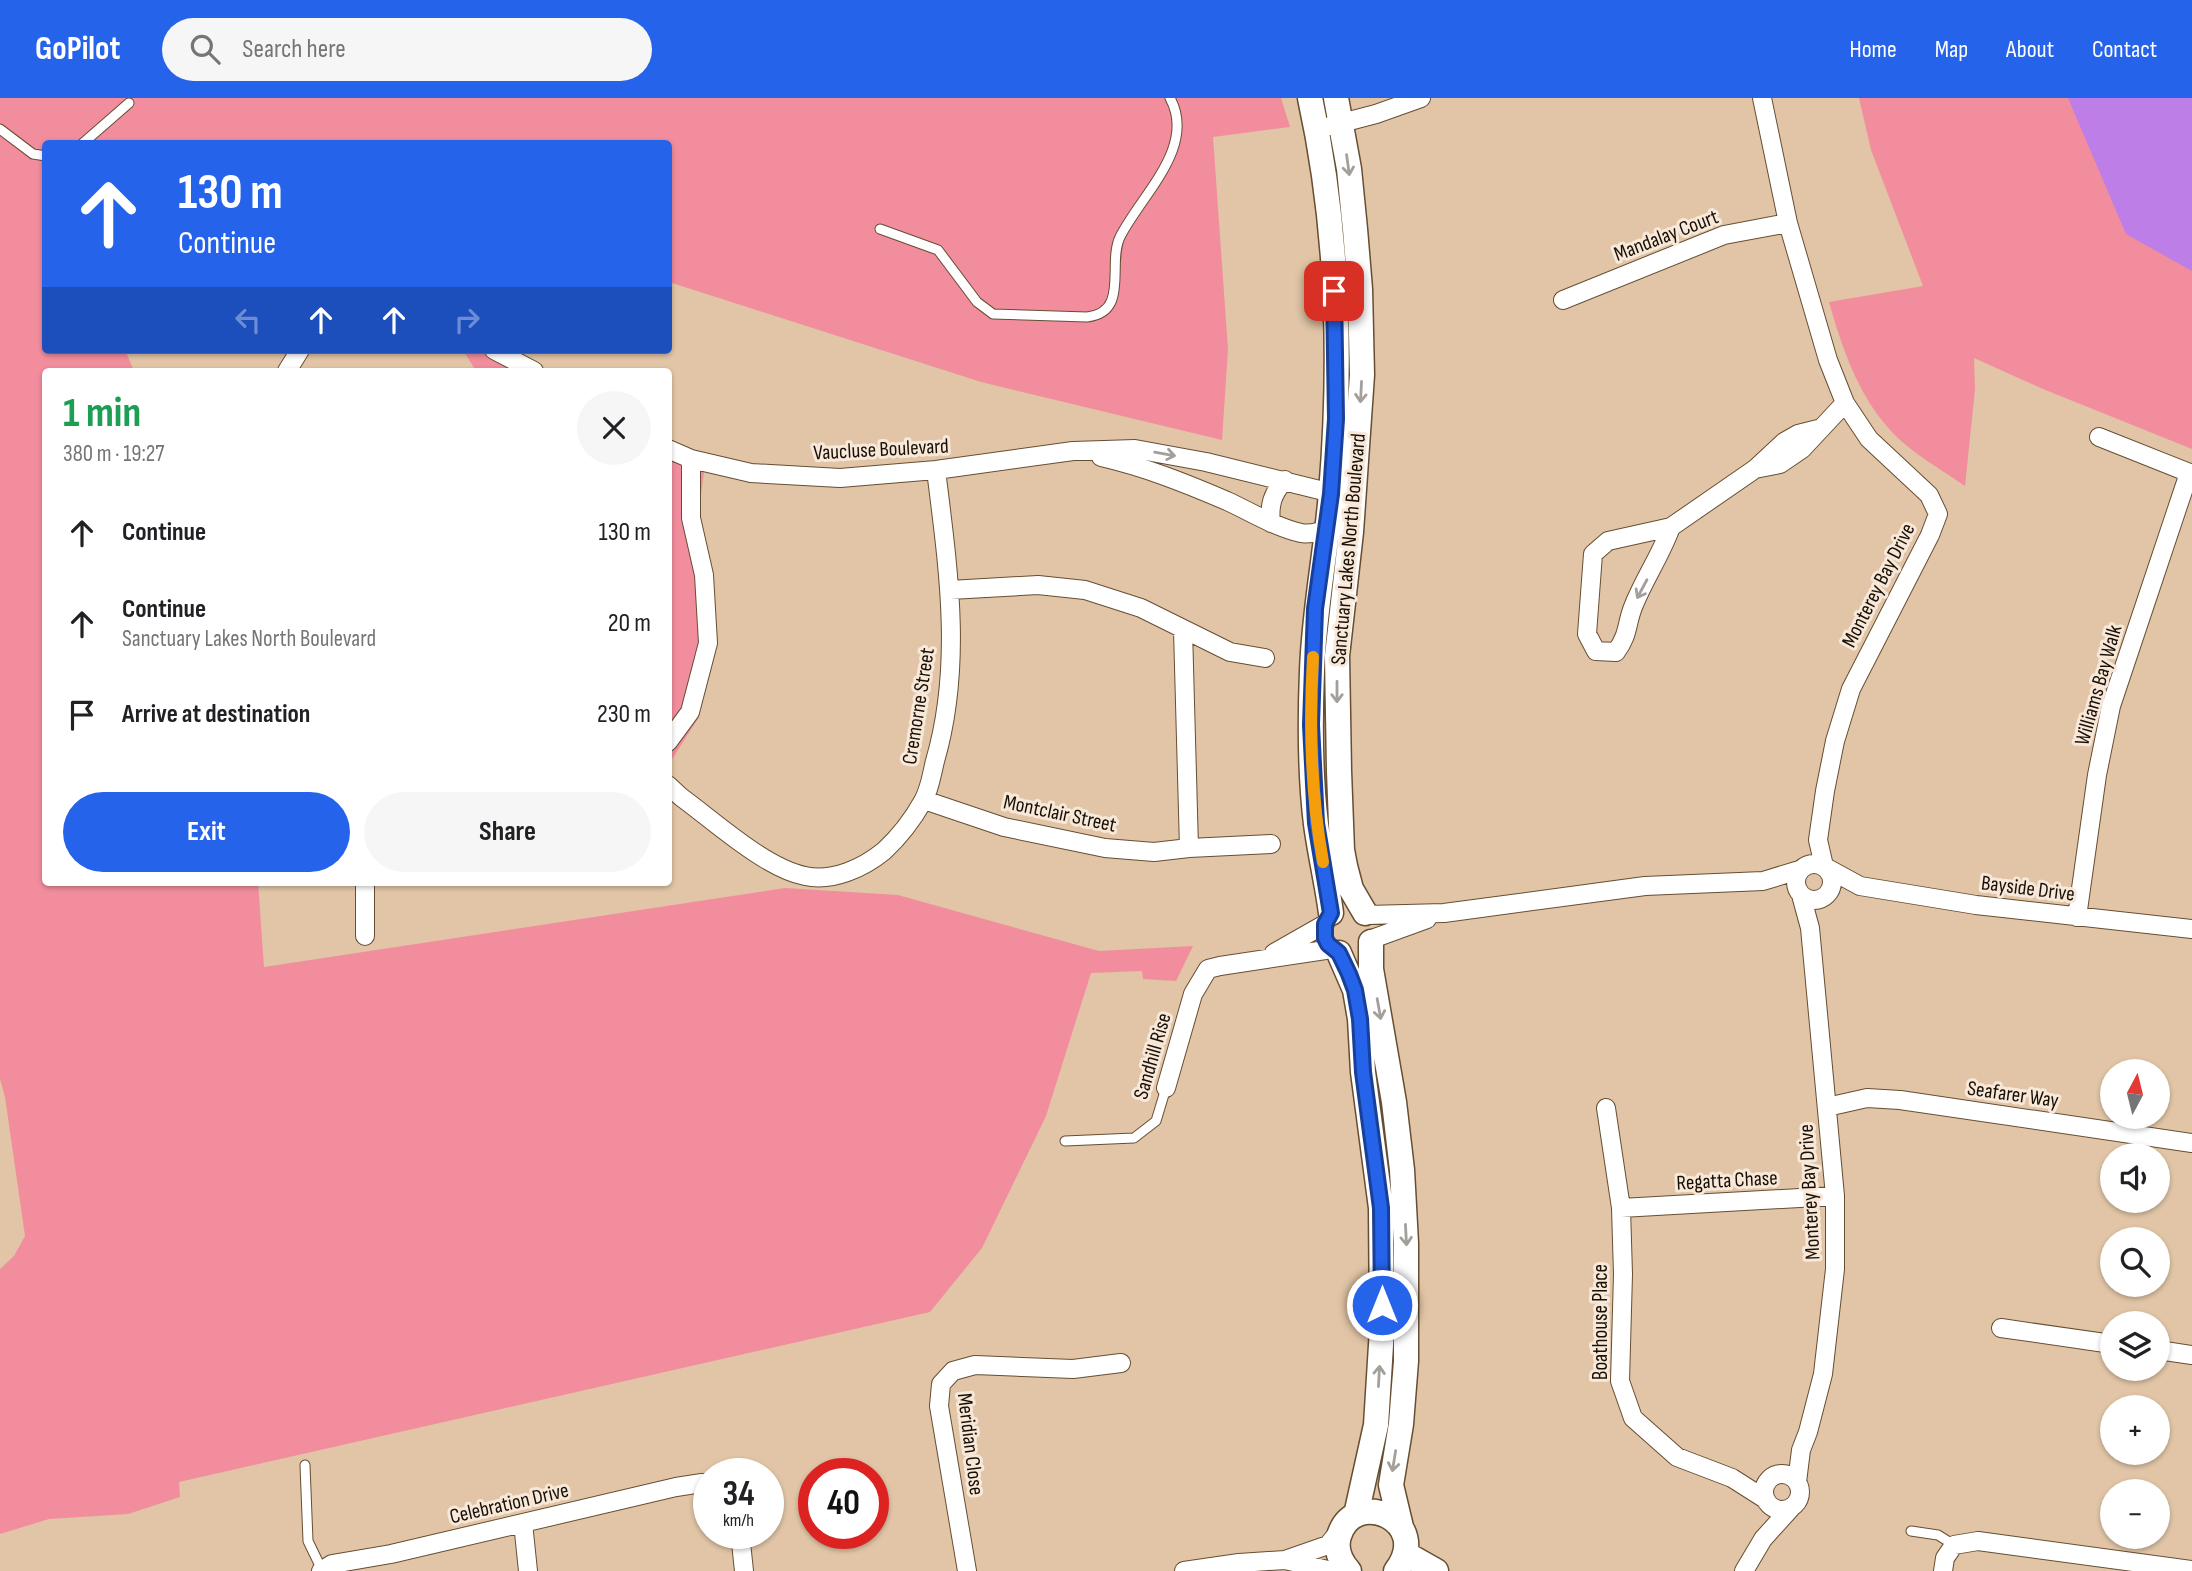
<!DOCTYPE html>
<meta charset="utf-8">
<style>
body{margin:0;font-family:"Sofia Sans Condensed",sans-serif;background:#f6f6f6;color:#202124;height:100vh;display:flex;flex-direction:column;font-size:26px;white-space:nowrap}
*{box-sizing:border-box;margin:0}
p{font-size:23px;color:#757577}
.icon{flex:none;width:38px;height:38px;fill:none;stroke:currentColor;stroke-width:2;stroke-linecap:round;stroke-linejoin:round}
.map{position:relative;flex:1;overflow:hidden}
.details{position:absolute;left:42px;top:270px;width:630px;height:518px;display:flex;flex-direction:column;background:#fff;border-radius:7px;box-shadow:0 2px 5px #0004}
.details>*{flex:none}
.top-card{position:absolute;left:42px;top:42px;width:630px;height:214px;border-radius:7px;box-shadow:0 2px 5px #0004;background:#2563eb;color:#fff;overflow:hidden}
.needle{width:46px;rotate:7deg}
.buttons{position:absolute;left:2100px;top:961px;display:grid;gap:14px}
.buttons a{display:grid;place-items:center;width:70px;height:70px;border-radius:50%;background:#fff;box-shadow:0 2px 5px #0004;font-size:35px}
.speed{position:absolute;left:693px;top:1360px;display:flex;gap:14px;font-size:35px;font-weight:700;text-align:center}
.speed>*{display:grid;place-content:center;width:91px;height:91px;border-radius:50%;background:#fff;box-shadow:0 2px 5px #0004;line-height:1}
.speed small{font-size:18px;font-weight:400}
.speed .limit{border:10px solid #d22;background:#fff;color:#111}
.pin{position:absolute;display:grid;place-items:center;width:60px;height:60px;color:#fff;margin:-30px;border-radius:14px;box-shadow:0 4px 10px #0006}
.me{position:absolute;width:77px;margin:-38px;rotate:0deg;stroke-linejoin:round;filter:drop-shadow(0 0 5px #0008)}
.turn{display:flex;align-items:center;gap:24px;height:147px;padding:0 21px;font-size:32px}
.turn .icon{width:91px;height:91px;stroke-width:2.5}
.turn b{display:block;font-size:49px;line-height:60px}
.lanes{display:flex;align-items:center;height:66px;padding:0 21px;background:#0003;justify-content:center;gap:35px;direction:ltr}
.lanes .off{opacity:.35}
.round{display:grid;place-items:center;flex:none;width:74px;height:74px;border-radius:37px;background:#f6f6f6}
.head{display:flex;align-items:center;justify-content:space-between;height:119px;padding:0 21px}
h1{font-size:42px;font-weight:700;line-height:52px;color:#1e9e55}
.cta{display:flex;gap:14px;margin-top:auto;padding:14px 21px}
.cta a{flex:1;height:80px;border-radius:42px;background:#2563eb;color:#fff;font-size:28px;font-weight:700;line-height:80px;text-align:center}
.cta a+a{background:#f6f6f6;color:#202124}
ul{padding:0;list-style:none}
li{display:flex;align-items:center;gap:21px;height:91px;padding:0 21px}
li div{flex:1}
li b{display:block;font-size:26px}
li em{font-style:normal}
header{display:flex;align-items:center;gap:42px;box-sizing:border-box;height:98px;padding:0 35px;background:#2563eb;color:#fff}
header strong{font-size:33px}
nav{display:flex;gap:38px;margin-inline-start:auto;font-size:24px}
.search{width:490px;height:63px;background:#f6f6f6;display:flex;align-items:center;gap:18px;box-sizing:border-box;padding:0 24px;border-radius:38px;color:#757577;font-size:26px}
.map>svg:first-child{display:block}
.green{fill:#f28d9e}
.water{fill:#bd7ee8}
.lines{fill:none;stroke-linecap:round;stroke-linejoin:round}
.lane-casing{stroke:#664e33;stroke-width:11}
.street-casing{stroke:#664e33;stroke-width:20}
.secondary-casing{stroke:#664e33;stroke-width:27}
.lane{stroke:#fff;stroke-width:9}
.street{stroke:#fff;stroke-width:18}
.secondary{stroke:#fff;stroke-width:24}
.oneway{stroke:#a39f9b}
.route-casing{stroke:#184099;stroke-width:18}
.route{stroke:#2563eb;stroke-width:12}
.slow{stroke:#f59e0b;stroke-width:12}
.labels{text-anchor:middle;stroke-width:6;stroke-linejoin:round;paint-order:stroke}
.street-label{font-size:21px;fill:#180f05;stroke:#f7e8d9}
</style>
<header>
<strong>GoPilot</strong>
<div class="search"><svg class="icon" aria-label="search" viewBox="0 0 24 24"><circle cx="10" cy="10" r="6"/><path d="M15 15l6 6"/></svg>Search here</div>
<nav><a>Home</a><a>Map</a><a>About</a><a>Contact</a></nav>
</header>
<div class="map">
<svg width="2192" height="1473" viewBox="0 0 2192 1473">
<rect width="100%" height="100%" fill="#e1c5a6"/>
<path class="green" d="M0,0h1281l9,29 -77,10 15,212 -6,91 -241,-58 -312,-100 -1,-138h-622v206h79l9,21h-88v511h212l6,85 521,-79 113,7 201,56 94,-5 -17,35 -33,-2 -1,-8 -51,2 -45,143 -64,132 -52,64 -751,170 1,15 -52,17 -79,5 -49,15v-265l14,-13 11,-20 -20,-139 -5,-18z
M1859,0h333v351l-149,-60 -69,-31 1,31 -10,97c-23,-16 -55,-34 -74,-55 -33,-36 -49,-83 -62,-129l94,-16 -52,-136z
M463,252h26l45,21h-58z
M669,352l36,15 -7,53 18,126 -17,73 -30,47z"/>
<path class="water" d="M2068,0h124v173l-66,-37z"/>
<g class="lines">
<g class="lane-casing">
<path id="lane" d="M0,31l33,25 13,2
M82,46l47,-41
M880,131l58,21 39,52 16,12 94,3c43,-5 20,-53 33,-80 21,-42 77,-90 50,-139
M1065,1043l69,-3 22,-17 10,-33
M305,1367l3,76 14,29
M1911,1433l27,4 16,10"/>
</g>
<g class="street-casing">
<path id="street" d="M1762,0l26,125 40,137 17,43 24,36 60,56 9,19 -8,21 -79,154 -16,52 -10,50 -7,49 6,26
M1330,28l46,-12 45,-16
M1563,202l161,-65 64,-12
M494,252l40,21
M287,273l13,-21
M2099,339l93,37
M668,351l23,10 60,14 89,5 96,-8 137,-19 62,-2 71,13 134,33
M1101,359c44,10 84,26 126,44 24,11 48,26 74,32 12,3 23,-5 36,-3
M1755,371l25,-5 22,-15 43,-46
M1271,425c-2,-18 1,-29 14,-43
M1671,429c-10,28 -27,52 -38,80 -7,18 -4,27 -17,45l-20,-1 -9,-17 6,-80 15,-13 63,-14 84,-58 29,-27 14,-8 20,-5
M950,492l88,-5 47,5 56,18 89,44 35,6
M1183,532l6,218
M668,644l22,-30 18,-69 -4,-68 -13,-57v-59
M668,687l13,12c33,24 84,71 124,79 28,6 58,-8 79,-25 15,-14 29,-32 39,-50 7,-12 9,-28 12,-40 28,-96 13,-194 1,-291
M924,702l80,27 101,21 49,4 35,-4 82,-4
M1796 784a18 18 0 1 1 36 0a18 18 0 1 1-36 0Z
M1827,770l33,18 116,19 216,24
M365,784v54
M1367,817l77,-2 201,-27 118,-5 36,-11
M2077,819l20,-142 14,-69 78,-233
M1372,841l55,-20
M1274,855l51,-29
M1166,990l27,-94 15,-25 12,-3 112,-17
M1827,1009l40,-9 33,2 292,43
M1606,1010l15,100 2,66 -3,107 13,37 44,39 55,21 33,21
M1621,1110l214,-12
M2001,1230l111,16
M2158,1252l34,5
M1764 1394a18 18 0 1 1 36 0a18 18 0 1 1-36 0Z
M1797,1384l4,-32 7,-18 15,-58 12,-105v-73l-25,-268 -9,-33
M523,1425l5,48
M740,1435l4,38
M1285,1462l43,-15 13,-16
M321,1473l11,-7 59,-10 285,-67 26,-4 7,2
M967,1473l-28,-165 2,-22 12,-13 22,-6 98,4 48,-6
M1184,1473l55,-8 46,-3 47,11
M1744,1473l19,-32 28,-31
M1943,1473l2,-13 9,-13 24,-4 214,29"/>
</g>
<g class="secondary-casing">
<path id="secondary" d="M1310,0c28,128 32,264 21,395 -5,60 -17,118 -19,178 -2,50 -2,104 4,153 4,30 11,59 15,89
M1336,0l13,71 6,60 5,60 2,86 -11,157 -14,124 2,115 3,79 3,16 6,23 14,24
M1371,844v27l23,133 8,68 4,73v118l-5,63 -10,61 10,42
M1339,855l16,37 5,29 3,53 18,136 1,121 -6,96 -20,90
M1406,1456l30,17
M1349,1473c-9,-10 -14,-22 -10,-35 15,-50 95,-15 57,35"/>
</g>
<use href="#lane" class="lane"/>
<use href="#street" class="street"/>
<use href="#secondary" class="secondary"/>
</g>
<defs><path id="oneway-shaft" d="M-6 0H5M1.5-3L5.5 0L1.5 3" fill="none" stroke-width="1.6" stroke-linecap="round" stroke-linejoin="round" transform="scale(1.75)"/></defs>
<g class="oneway">
<use href="#oneway-shaft" transform="translate(1348 67) rotate(82)"/>
<use href="#oneway-shaft" transform="translate(1361 294) rotate(93)"/>
<use href="#oneway-shaft" transform="translate(1165 356) rotate(10)"/>
<use href="#oneway-shaft" transform="translate(1642 491) rotate(118)"/>
<use href="#oneway-shaft" transform="translate(1337 594) rotate(90)"/>
<use href="#oneway-shaft" transform="translate(1379 911) rotate(80)"/>
<use href="#oneway-shaft" transform="translate(1406 1137) rotate(87)"/>
<use href="#oneway-shaft" transform="translate(1379 1278) rotate(-87)"/>
<use href="#oneway-shaft" transform="translate(1394 1363) rotate(99)"/>
</g>
<g class="lines">
<g class="route-casing">
<path id="route" d="M1334,193l2,128 -5,75 -16,115 -4,116 5,98 15,90 -6,11v14l3,6 11,9 10,21 6,16 5,29 3,53 18,136 1,97"/>
</g>
<use href="#route" class="route"/>
<path class="slow" d="M1313,559c-4,68 -2,138 10,205"/>
</g>
<g class="labels">
<g class="street-label">
<text transform="translate(1666 137) rotate(-21)" y="7">Mandalay Court</text>
<text transform="translate(881 351) rotate(-3)" y="7">Vaucluse Boulevard</text>
<text transform="translate(1348 451) rotate(-85)" y="7">Sanctuary Lakes North Boulevard</text>
<text transform="translate(1878 487) rotate(-63)" y="7">Monterey Bay Drive</text>
<text transform="translate(2098 587) rotate(-74)" y="7">Williams Bay Walk</text>
<text transform="translate(918 608) rotate(-81)" y="7">Cremorne Street</text>
<text transform="translate(1060 715) rotate(12)" y="7">Montclair Street</text>
<text transform="translate(2028 790) rotate(7)" y="7">Bayside Drive</text>
<text transform="translate(1152 958) rotate(-74)" y="7">Sandhill Rise</text>
<text transform="translate(2013 996) rotate(8)" y="7">Seafarer Way</text>
<text transform="translate(1727 1082) rotate(-3)" y="7">Regatta Chase</text>
<text transform="translate(1809 1094) rotate(-93)" y="7">Monterey Bay Drive</text>
<text transform="translate(1600 1224) rotate(-90)" y="7">Boathouse Place</text>
<text transform="translate(971 1346) rotate(83)" y="7">Meridian Close</text>
<text transform="translate(509 1405) rotate(-13)" y="7">Celebration Drive</text>
</g>
</g>
</svg>
<div class="buttons">
<a><svg class="needle" viewBox="-14 -14 28 28"><path d="M0-13l5 13h-10z" fill="#e53935"/><path d="M0 13l5-13h-10z" fill="#757577"/></svg></a>
<a><svg class="icon" aria-label="sound" viewBox="0 0 24 24"><path d="M4 9h4l5-4v14l-5-4H4zM17 9q2 3 0 6"/></svg></a>
<a><svg class="icon" aria-label="search" viewBox="0 0 24 24"><circle cx="10" cy="10" r="6"/><path d="M15 15l6 6"/></svg></a>
<a><svg class="icon" aria-label="layers" viewBox="0 0 24 24"><path d="M12 4l9 5-9 5-9-5zM3 14l9 5 9-5"/></svg></a>
<a>+</a>
<a>−</a>
</div>
<div class="speed"><div>34<small>km/h</small></div><div class="limit">40</div></div>
<div class="pin" style="left:1334px;top:193px;background:#d93025"><svg class="icon" aria-label="arrive" viewBox="0 0 24 24"><path d="M6 21V4h12l-3 4 3 4H6"/></svg></div>
<svg class="me" style="left:1382px;top:1207px" viewBox="-20 -20 40 40"><circle r="17" fill="#2563eb" stroke="#fff" stroke-width="3"/><path d="M0-11L8 9 0 5-8 9z" fill="#fff"/></svg>
<div class="top-card">
<div class="turn"><svg class="icon" aria-label="ahead" viewBox="0 0 24 24"><path d="M12 20V5M6 11l6-6 6 6"/></svg><div><b>130 m</b>Continue</div></div>
<div class="lanes"><svg class="icon off" aria-label="left" viewBox="0 0 24 24"><path d="M17 20v-9H6M10 6l-5 5 5 5"/></svg><svg class="icon" aria-label="ahead" viewBox="0 0 24 24"><path d="M12 20V5M6 11l6-6 6 6"/></svg><svg class="icon" aria-label="ahead" viewBox="0 0 24 24"><path d="M12 20V5M6 11l6-6 6 6"/></svg><svg class="icon off" aria-label="right" viewBox="0 0 24 24"><path d="M7 20v-9h11M14 6l5 5-5 5"/></svg></div>
</div>
<section class="details">
<div class="head"><div><h1>1 min</h1><p>380 m · 19:27</p></div><a class="round"><svg class="icon" aria-label="close" viewBox="0 0 24 24"><path d="M6 6l12 12M18 6L6 18"/></svg></a></div>
<ul>
<li><svg class="icon" aria-label="ahead" viewBox="0 0 24 24"><path d="M12 20V5M6 11l6-6 6 6"/></svg><div><b>Continue</b></div><em>130 m</em></li>
<li><svg class="icon" aria-label="ahead" viewBox="0 0 24 24"><path d="M12 20V5M6 11l6-6 6 6"/></svg><div><b>Continue</b><p>Sanctuary Lakes North Boulevard</p></div><em>20 m</em></li>
<li><svg class="icon" aria-label="arrive" viewBox="0 0 24 24"><path d="M6 21V4h12l-3 4 3 4H6"/></svg><div><b>Arrive at destination</b></div><em>230 m</em></li>
</ul>
<div class="cta"><a>Exit</a><a>Share</a></div>
</section>
</div>
